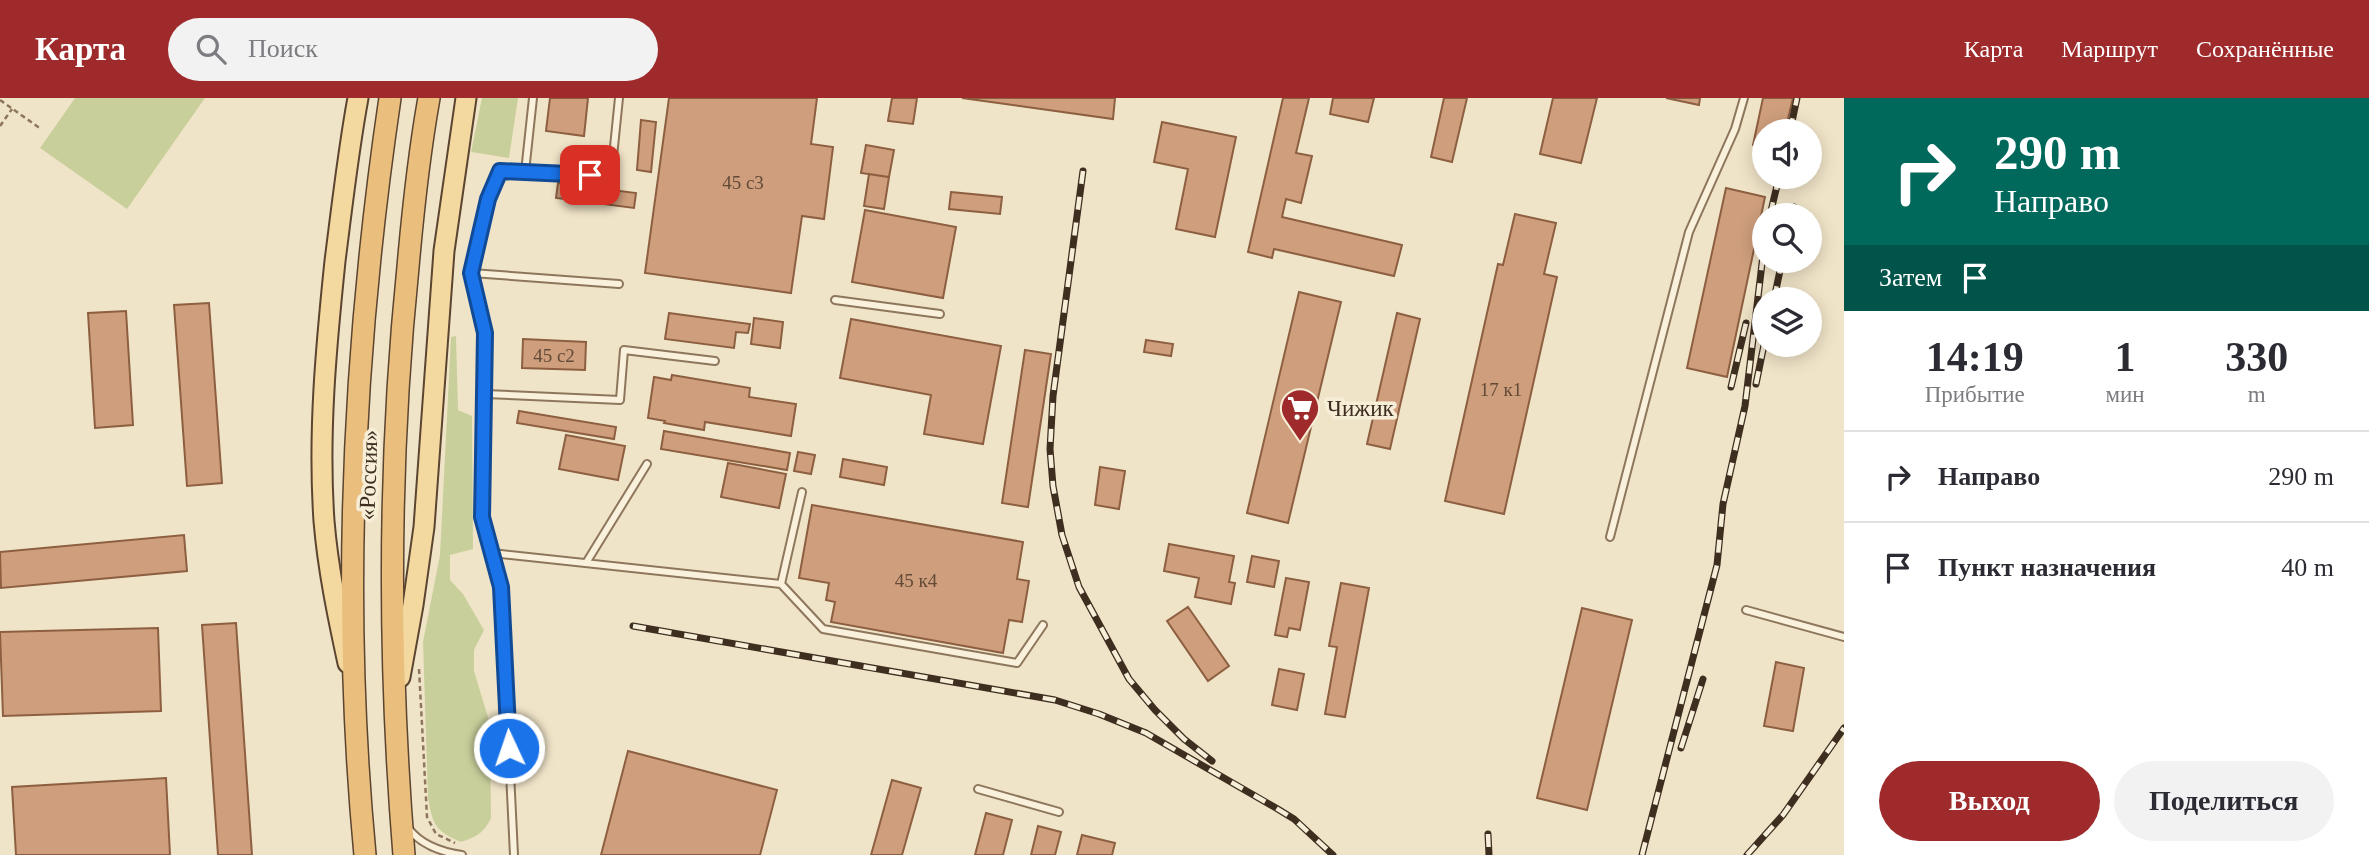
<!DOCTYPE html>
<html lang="ru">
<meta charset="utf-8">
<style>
body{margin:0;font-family:"Times New Roman",serif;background:#f2f2f3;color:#2b2b33;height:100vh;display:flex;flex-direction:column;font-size:26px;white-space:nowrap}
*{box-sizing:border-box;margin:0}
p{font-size:23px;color:#7c7c81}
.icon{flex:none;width:38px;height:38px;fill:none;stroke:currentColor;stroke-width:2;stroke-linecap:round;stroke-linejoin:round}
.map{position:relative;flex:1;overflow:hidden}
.drawer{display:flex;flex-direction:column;background:#fff;width:525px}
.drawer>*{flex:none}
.top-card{background:#00695c;color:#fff;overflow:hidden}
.fabs{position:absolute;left:1752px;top:21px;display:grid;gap:14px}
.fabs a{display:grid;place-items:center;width:70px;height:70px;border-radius:50%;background:#fff;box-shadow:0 4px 18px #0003;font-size:35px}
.pin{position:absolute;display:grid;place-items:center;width:60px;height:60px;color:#fff;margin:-30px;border-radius:14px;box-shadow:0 4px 10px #0006}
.me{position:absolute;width:77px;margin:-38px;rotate:357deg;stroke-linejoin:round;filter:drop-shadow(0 0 5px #0008)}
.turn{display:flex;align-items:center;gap:24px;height:147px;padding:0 35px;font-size:32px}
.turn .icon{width:91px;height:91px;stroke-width:2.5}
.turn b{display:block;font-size:49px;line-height:60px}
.then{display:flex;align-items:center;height:66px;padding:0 35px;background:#0003;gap:14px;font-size:26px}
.eta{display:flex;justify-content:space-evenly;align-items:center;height:119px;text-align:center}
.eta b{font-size:42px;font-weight:600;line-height:49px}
.button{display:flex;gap:14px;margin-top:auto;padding:14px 35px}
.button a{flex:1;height:80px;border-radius:42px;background:#9e2a2b;color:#fff;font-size:28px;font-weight:600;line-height:80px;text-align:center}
.button a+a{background:#f2f2f3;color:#2b2b33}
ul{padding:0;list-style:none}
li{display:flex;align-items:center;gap:21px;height:91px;padding:0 35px;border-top:2px solid #e1e1e2}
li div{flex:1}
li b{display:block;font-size:26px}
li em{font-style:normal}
header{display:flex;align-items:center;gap:42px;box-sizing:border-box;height:98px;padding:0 35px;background:#9e2a2b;color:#fff}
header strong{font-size:33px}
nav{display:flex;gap:38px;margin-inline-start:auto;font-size:24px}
.search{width:490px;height:63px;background:#f2f2f3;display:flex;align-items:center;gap:18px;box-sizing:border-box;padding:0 24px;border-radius:38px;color:#7c7c81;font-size:26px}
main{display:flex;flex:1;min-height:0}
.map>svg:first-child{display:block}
.green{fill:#c9cf9b}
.building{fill:#cf9f7d;stroke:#8d5f41;stroke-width:2}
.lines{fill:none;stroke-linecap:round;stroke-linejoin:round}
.service-casing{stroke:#8d765c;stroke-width:10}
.primary-casing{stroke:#5b4430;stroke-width:23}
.trunk-casing{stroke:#5b4430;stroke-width:24}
.path{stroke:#8d765c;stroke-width:2.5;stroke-dasharray:5 3.5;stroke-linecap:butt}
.service{stroke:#faf1dc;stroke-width:6}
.primary{stroke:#f3d9a0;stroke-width:19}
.trunk{stroke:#eabe7c;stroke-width:21}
.rail-casing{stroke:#3d2e20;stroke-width:7}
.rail{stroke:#f7eed8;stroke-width:4.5;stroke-dasharray:13;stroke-linecap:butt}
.route-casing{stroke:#114b97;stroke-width:18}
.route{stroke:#1a73e8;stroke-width:12}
.labels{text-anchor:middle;stroke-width:7;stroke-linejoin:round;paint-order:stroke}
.number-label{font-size:19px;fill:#624a37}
.poi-label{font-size:23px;fill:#3d2e20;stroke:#f7eed8;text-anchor:start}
.street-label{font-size:23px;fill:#3d2e20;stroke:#f7eed8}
</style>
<header>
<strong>Карта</strong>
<div class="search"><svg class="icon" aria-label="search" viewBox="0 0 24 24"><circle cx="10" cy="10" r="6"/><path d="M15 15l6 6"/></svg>Поиск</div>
<nav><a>Карта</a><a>Маршрут</a><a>Сохранённые</a></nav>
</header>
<main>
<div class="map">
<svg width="1844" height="757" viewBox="0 0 1844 757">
<rect width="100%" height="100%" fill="#f0e4c8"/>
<path class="green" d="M75,0h130l-78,111 -87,-61z
M482,0h36l-9,60 -38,-6z
M456,238l2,74 14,6 1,133 -23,6v25l13,14 21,36 -10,20v21l16,53 1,94c-7,15 -15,19 -30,24 -26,-11 -28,-17 -33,-44l-5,-156 17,-87 11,-218z"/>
<path class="building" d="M550,0h38l-4,38 -38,-5z
M669,0h148l-6,46 22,3 -9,72 -22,-3 -11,77 -146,-20z
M892,0h25l-4,26 -25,-3z
M962,0h153l-2,21z
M1283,0h26l-13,55 16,3 -11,47 -15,-4 -4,18 120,28 -8,31 -120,-27 -2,9 -24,-6z
M1333,0h41l-6,24 -38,-8z
M1444,0h23l-15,64 -21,-5z
M1553,0h44l-16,65 -41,-9z
M1666,0h34l-1,7z
M1763,0h30l-8,33h-21v17l-11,-3z
M641,22l15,2 -5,50 -14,-2z
M1162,24l74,15 -21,100 -39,-8 12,-60 -34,-7z
M866,47l28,5 -5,27 -28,-4z
M869,76l20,3 -5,32 -20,-3z
M558,85l78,10 -2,15 -78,-10z
M1726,90l39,9 -38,180 -40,-9z
M951,94l51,5 -2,17 -51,-5z
M865,112l91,17 -13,71 -91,-16z
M1515,116l41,9 -12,51 13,3 -53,237 -59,-13 53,-237 5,1z
M1299,194l42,10 -53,221 -41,-10z
M209,205l13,180 -35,3 -13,-181z
M126,213l7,114 -38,3 -7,-115z
M669,215l81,11 -2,9 -12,-1 -2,16 -69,-9z
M1397,215l23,6 -30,130 -23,-5z
M754,220l29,4 -3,26 -29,-4z
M851,221l150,27 -18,98 -59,-10 7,-39 -91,-17z
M523,241l63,3 -1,28 -63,-2z
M1146,242l27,4 -2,12 -27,-4z
M1025,252l26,4 -23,153 -26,-4z
M672,277l78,13 -1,9 47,7 -5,32 -86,-14 -1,8 -40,-7 1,-2 -17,-3 6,-41 17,3z
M519,313l97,16 -2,12 -97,-16z
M664,333l126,22 -3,17 -126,-21z
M566,337l59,11 -7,34 -59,-11z
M798,354l17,3 -4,19 -17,-3z
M843,361l44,8 -3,18 -44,-8z
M728,365l58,11 -7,34 -58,-11z
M1100,369l25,4 -6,38 -24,-4z
M812,407l211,37 -6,37 12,2 -7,41 -13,-2 -6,33 -172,-31 4,-20 -9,-2 3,-17 -30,-5z
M184,437l3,36 -186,17 -1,-36z
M1169,446l65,12 -5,26 6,1 -4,21 -36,-7 4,-19 -35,-7z
M1252,458l27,5 -5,26 -27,-5z
M1286,480l23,4 -9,48 -11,-2 -2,9 -12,-2z
M1341,485l28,5 -24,129 -20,-3 12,-67 -8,-1z
M1188,509l41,59 -21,15 -41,-60z
M1582,510l50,12 -45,190 -50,-12z
M236,525l16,232h-34l-16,-230z
M158,530l3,83 -158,5 -3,-84z
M1776,564l28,6 -11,63 -29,-5z
M1279,571l25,5 -7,36 -25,-5z
M628,653l149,39 -17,65h-159z
M166,680l4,77h-154l-4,-68z
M892,682l29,8 -19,67h-31z
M986,715l26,7 -9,35h-28z
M1038,728l23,6 -6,23h-24z
M1082,737l33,8 -3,12h-35z"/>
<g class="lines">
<g class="service-casing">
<path id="service" d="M525,74l8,-74
M472,175l147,11
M835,202l105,14
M485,296l135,6 4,-50 91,11
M1610,439l79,-305 46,-103 9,-31
M492,455l289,31 21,-92
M586,465l61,-99
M781,486l42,45 194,34 26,-38
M1746,512l98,27
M978,691l81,23
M409,731c13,17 33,23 53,26
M514,757l-13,-268 -18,-70 3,-184 -14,-60 16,-74 12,-28 111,5 8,-78"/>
</g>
<g class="primary-casing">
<path id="primary" d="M348,565c-10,-46 -20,-94 -24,-142 -6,-87 2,-173 11,-260 7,-54 13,-109 23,-163
M400,579l13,-72 11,-78 20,-276 22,-153"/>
</g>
<g class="trunk-casing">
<path id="trunk" d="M365,757c-24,-252 -12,-507 25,-757
M404,757c-16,-196 -16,-393 4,-588 5,-57 11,-113 21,-169"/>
</g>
<path class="path" d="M0,2l41,29
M0,28l12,-17
M419,571l8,148 9,17 19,9"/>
<use href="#service" class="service"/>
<use href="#primary" class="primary"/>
<use href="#trunk" class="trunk"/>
<g class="rail-casing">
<path id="rail" d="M1790,33l7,-33
M1083,73l-30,225 -3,53 3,37 9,49 17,52 50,92 26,31 29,29 28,22
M1770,117l9,-38
M1792,117l2,-8
M1774,201l8,-38
M1756,286l8,-39
M1731,289l15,-64
M633,528l422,74 44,14 47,19 130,75 18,11 39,36
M1681,650l22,-69
M1488,736l1,21
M1642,757l75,-290 6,-61 22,-98 19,-159
M1747,757l36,-40 61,-87"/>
</g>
<use href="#rail" class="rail"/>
</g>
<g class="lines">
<g class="route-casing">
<path id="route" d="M509,650l-8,-161 -19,-70 3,-184 -14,-60 17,-74 12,-28 90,4"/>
</g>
<use href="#route" class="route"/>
</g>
<defs>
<g id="supermarket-pin" transform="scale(2.0125)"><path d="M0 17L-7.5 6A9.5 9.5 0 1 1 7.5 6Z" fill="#9e2a2b" stroke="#f7eed8"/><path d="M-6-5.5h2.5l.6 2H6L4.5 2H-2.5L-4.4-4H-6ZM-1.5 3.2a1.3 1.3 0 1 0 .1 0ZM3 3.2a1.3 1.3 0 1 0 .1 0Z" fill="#fff"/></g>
</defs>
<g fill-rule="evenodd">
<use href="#supermarket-pin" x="1300" y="310"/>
</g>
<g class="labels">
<g class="number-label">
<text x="743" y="91">45 с3</text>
<text x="554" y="264">45 с2</text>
<text x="1501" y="298">17 к1</text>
<text x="916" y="489">45 к4</text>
</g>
<g class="poi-label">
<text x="1327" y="318">Чижик</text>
</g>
<g class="street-label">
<text transform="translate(368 377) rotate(-88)" y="8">«Россия»</text>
</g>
</g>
</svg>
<div class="fabs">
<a><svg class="icon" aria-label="sound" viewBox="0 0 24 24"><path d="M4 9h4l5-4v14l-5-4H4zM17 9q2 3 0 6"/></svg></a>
<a><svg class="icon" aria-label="search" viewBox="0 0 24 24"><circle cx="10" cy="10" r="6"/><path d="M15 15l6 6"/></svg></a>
<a><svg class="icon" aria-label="layers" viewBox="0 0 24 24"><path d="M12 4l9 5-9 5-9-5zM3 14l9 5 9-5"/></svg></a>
</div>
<div class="pin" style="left:590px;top:77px;background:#d93025"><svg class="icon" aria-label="arrive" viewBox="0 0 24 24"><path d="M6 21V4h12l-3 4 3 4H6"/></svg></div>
<svg class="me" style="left:509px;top:650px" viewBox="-20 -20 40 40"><circle r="17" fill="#1a73e8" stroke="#fff" stroke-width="3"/><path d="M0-11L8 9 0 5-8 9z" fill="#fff"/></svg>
</div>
<section class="drawer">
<div class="top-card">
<div class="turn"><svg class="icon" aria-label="right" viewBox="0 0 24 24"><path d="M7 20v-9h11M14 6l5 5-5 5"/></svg><div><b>290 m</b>Направо</div></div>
<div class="then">Затем<svg class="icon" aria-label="arrive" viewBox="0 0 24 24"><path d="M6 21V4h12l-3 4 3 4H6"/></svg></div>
</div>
<div class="eta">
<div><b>14:19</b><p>Прибытие</p></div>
<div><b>1</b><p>мин</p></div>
<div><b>330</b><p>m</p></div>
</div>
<ul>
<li><svg class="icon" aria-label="right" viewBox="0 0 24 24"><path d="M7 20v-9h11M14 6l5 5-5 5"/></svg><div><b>Направо</b></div><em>290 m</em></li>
<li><svg class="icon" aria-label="arrive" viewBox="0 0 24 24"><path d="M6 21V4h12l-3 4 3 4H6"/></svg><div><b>Пункт назначения</b></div><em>40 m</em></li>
</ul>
<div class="button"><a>Выход</a><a>Поделиться</a></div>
</section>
</main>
